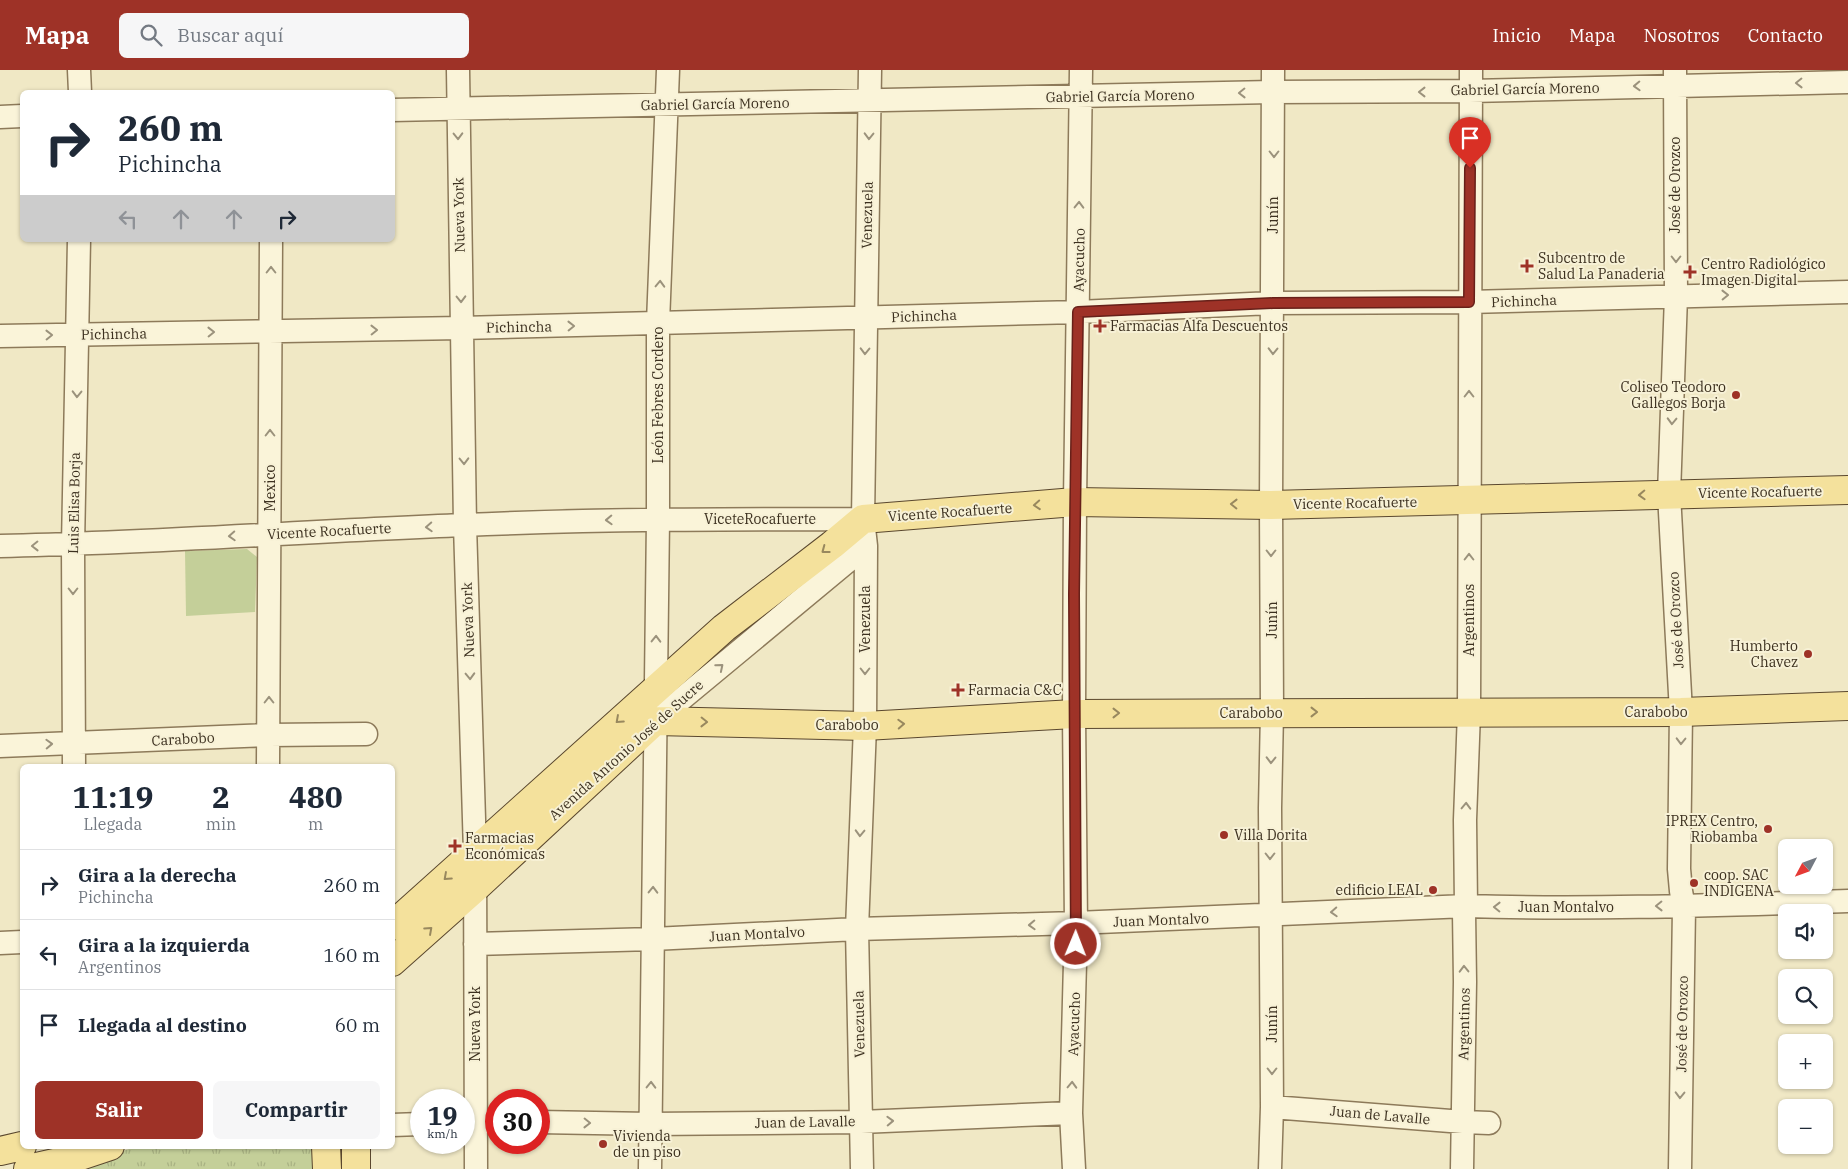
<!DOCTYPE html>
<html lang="es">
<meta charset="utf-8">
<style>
body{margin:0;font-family:"IBM Plex Serif",serif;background:#f6f6f7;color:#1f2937;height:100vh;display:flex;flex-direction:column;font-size:19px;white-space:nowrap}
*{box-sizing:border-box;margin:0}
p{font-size:16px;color:#747a83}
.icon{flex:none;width:28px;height:28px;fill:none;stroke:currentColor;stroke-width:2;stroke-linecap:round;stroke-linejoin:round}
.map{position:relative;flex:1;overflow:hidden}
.side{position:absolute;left:20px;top:694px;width:375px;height:385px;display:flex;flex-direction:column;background:#fff;border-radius:8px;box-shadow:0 1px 4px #0004}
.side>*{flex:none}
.guide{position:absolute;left:20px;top:20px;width:375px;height:152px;border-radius:8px;box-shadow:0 1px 4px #0004;background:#fff;color:#1f2937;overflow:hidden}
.needle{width:32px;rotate:229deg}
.tools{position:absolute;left:1778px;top:769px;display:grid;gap:10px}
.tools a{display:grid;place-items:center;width:55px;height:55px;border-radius:8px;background:#fff;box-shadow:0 1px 4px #0004;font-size:25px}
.speed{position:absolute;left:410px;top:1019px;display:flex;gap:10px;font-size:25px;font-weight:700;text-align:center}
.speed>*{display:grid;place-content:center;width:65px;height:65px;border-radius:50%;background:#fff;box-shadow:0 1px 4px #0004;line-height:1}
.speed small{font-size:12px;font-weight:400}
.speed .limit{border:8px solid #d22;background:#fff;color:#111}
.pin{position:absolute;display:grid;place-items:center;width:42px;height:42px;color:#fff;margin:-51px -21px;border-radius:50% 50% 50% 0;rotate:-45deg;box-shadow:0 0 5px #0007}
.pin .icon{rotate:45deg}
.me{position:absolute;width:55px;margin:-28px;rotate:1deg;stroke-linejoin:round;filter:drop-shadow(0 0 4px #0008)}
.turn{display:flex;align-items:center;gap:18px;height:105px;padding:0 15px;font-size:22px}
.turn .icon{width:65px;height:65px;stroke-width:2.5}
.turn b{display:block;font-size:35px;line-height:42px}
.lanes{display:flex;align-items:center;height:48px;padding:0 15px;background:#0003;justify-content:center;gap:25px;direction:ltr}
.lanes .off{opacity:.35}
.eta{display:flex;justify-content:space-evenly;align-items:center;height:85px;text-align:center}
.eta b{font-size:30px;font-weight:700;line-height:35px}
.primary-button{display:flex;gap:10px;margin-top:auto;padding:10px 15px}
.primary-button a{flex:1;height:58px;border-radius:8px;background:#9e3227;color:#fff;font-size:20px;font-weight:700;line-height:58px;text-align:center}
.primary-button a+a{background:#f6f6f7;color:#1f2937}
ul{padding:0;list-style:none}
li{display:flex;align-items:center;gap:15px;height:70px;padding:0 15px;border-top:1px solid #e0e1e3}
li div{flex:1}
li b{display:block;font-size:19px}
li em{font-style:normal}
header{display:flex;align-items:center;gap:30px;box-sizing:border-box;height:70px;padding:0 25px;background:#9e3227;color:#fff}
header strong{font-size:24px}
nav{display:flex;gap:28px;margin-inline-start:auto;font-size:18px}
.search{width:350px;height:45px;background:#f6f6f7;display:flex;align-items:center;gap:12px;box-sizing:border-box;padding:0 18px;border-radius:8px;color:#747a83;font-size:19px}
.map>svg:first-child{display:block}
.park{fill:url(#park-tufts)}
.garden{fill:#c4cf99}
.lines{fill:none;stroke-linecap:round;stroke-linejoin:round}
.minor-casing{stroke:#8d7a5a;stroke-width:25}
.major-casing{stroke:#5a472e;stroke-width:30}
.minor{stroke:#faf4d9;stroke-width:22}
.major{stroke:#f4e19c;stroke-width:28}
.oneway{stroke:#9b927c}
.oneway2{stroke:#98885e}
.route-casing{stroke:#672019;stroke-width:12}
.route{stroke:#9e3227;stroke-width:9}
.poi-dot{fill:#9e3227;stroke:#f7f1d6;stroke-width:2}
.labels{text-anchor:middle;stroke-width:4;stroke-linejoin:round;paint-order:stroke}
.street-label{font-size:14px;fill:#3c301f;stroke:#f7f1d6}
.poi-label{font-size:14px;fill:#3c301f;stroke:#f7f1d6;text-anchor:start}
</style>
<header>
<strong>Mapa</strong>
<div class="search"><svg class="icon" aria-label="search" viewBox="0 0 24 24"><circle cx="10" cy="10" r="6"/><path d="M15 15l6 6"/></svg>Buscar aquí</div>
<nav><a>Inicio</a><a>Mapa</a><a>Nosotros</a><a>Contacto</a></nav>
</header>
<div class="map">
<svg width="1848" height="1099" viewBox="0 0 1848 1099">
<defs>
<pattern id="park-tufts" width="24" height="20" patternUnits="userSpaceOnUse" patternTransform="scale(1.25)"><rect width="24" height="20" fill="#c4cf99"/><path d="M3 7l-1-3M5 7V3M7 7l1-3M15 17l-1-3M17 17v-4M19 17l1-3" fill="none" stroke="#a9b283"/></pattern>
</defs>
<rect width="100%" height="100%" fill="#f0e8c5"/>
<path class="park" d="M139,1076h179v23h-231l-4,-3 7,-5z"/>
<path class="garden" d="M247,479l10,8 -2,55 -69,4 -1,-65z"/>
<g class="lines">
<g class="minor-casing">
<path id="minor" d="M79,0l1,22
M458,0l7,455 10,327 1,317
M1675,1l1,225 -7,198 12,218 -2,157 2,22 3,17 -4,261
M392,40l882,-18 196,-1 378,-9
M0,47l22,-1
M0,266l461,-8 617,-16 195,-9 196,-1 379,-10
M0,476c155,-3 309,-15 464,-21 133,-6 266,-6 399,-6
M655,651l211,-175
M0,676l269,-11 97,-1
M74,696l-1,-221 6,-305
M268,696l3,-526
M0,873l22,-1
M475,874l178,-5 204,-10 219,-6 390,-17c127,4 255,-1 382,-5
M1272,1037l191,15 26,1
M464,1052h32
M539,1052l111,2 211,-2 210,-9
M392,1055l29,-1
M650,1099l8,-650v-196l10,-253
M862,1099l-5,-240 8,-203 1,-180 -3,-27 7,-449
M1074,1099l-3,-56 5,-188 -2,-211 1,-212 6,-432
M1270,1099l2,-62 -2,-299 2,-96 -1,-207 2,-435
M1462,1099l3,-187 -1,-70 2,-6 -1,-86 4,-108 2,-642"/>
</g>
<g class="major-casing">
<path id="major" d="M392,856l332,-298 108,-83 31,-26 212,-17 196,3 577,-15
M392,892l82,-73 181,-168 210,5 209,-12 607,-2 167,-6
M326,1076l1,23
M356,1076v23
M0,1081l22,-5
M28,1099l40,-9 42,-14"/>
</g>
<use href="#minor" class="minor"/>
<use href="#major" class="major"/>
</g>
<defs><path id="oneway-chevron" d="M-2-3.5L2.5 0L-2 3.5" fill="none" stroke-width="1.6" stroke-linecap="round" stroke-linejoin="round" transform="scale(1.25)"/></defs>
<g class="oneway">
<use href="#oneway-chevron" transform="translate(1799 13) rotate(179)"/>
<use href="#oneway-chevron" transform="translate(1637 16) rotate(178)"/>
<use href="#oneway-chevron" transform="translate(1422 22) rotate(180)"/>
<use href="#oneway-chevron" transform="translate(1242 23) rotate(179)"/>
<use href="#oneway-chevron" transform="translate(458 66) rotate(89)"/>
<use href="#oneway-chevron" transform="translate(869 66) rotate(91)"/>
<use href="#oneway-chevron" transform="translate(1274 84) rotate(90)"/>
<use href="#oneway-chevron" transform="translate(1079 135) rotate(-89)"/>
<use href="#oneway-chevron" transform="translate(1676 189) rotate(90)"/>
<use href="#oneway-chevron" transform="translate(271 200) rotate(-90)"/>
<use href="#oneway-chevron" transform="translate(660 214) rotate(-88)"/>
<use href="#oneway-chevron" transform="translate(1725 225) rotate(-1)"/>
<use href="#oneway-chevron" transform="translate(461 229) rotate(89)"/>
<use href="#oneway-chevron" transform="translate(571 256) rotate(-1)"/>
<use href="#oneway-chevron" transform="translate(374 260) rotate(-1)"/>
<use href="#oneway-chevron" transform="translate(211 262) rotate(-1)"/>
<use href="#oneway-chevron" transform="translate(49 265) rotate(-1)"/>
<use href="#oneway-chevron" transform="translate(865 281) rotate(91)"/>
<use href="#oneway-chevron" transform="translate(1273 281) rotate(91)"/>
<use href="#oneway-chevron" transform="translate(77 324) rotate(91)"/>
<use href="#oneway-chevron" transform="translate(1469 324) rotate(-90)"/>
<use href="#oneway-chevron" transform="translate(1672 351) rotate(92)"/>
<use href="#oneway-chevron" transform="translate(270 363) rotate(-90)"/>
<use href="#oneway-chevron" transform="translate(464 391) rotate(89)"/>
<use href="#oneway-chevron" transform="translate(609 450) rotate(178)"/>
<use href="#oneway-chevron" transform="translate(429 457) rotate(177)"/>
<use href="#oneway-chevron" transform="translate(232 466) rotate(177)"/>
<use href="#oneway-chevron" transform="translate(35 476) rotate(179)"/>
<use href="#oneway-chevron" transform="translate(1271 483) rotate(90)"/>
<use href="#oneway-chevron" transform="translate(1469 487) rotate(-90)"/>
<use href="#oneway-chevron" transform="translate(73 521) rotate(90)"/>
<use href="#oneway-chevron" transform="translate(656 569) rotate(-89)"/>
<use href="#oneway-chevron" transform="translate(720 597) rotate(-40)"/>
<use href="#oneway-chevron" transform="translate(865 601) rotate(90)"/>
<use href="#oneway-chevron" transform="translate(470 606) rotate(88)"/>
<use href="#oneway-chevron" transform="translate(269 630) rotate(-90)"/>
<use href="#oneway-chevron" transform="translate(1681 671) rotate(91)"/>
<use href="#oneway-chevron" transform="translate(49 674) rotate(-2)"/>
<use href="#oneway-chevron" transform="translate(1271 690) rotate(91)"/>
<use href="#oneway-chevron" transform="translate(1466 736) rotate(-88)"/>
<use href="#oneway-chevron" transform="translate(860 763) rotate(92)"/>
<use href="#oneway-chevron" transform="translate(1270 786) rotate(90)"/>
<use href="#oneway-chevron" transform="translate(653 820) rotate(-89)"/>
<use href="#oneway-chevron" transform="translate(1659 836) rotate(179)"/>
<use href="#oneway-chevron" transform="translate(1497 837) rotate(-179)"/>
<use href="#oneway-chevron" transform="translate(1334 842) rotate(177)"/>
<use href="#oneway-chevron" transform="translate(1032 855) rotate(178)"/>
<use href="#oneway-chevron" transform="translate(1464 899) rotate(-91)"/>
<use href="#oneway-chevron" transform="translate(1272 1001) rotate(90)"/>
<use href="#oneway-chevron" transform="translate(651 1015) rotate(-89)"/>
<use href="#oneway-chevron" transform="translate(1072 1015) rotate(-88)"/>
<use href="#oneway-chevron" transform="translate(1680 1025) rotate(91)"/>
<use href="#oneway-chevron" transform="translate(890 1051) rotate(-2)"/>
<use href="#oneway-chevron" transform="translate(587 1053) rotate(1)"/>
</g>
<g class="oneway2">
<use href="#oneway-chevron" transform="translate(1642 425) rotate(178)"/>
<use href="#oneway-chevron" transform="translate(1234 434) rotate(-179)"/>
<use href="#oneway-chevron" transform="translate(1037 435) rotate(176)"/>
<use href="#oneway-chevron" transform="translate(825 480) rotate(143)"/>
<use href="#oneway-chevron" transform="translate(1314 642)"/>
<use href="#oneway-chevron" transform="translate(1116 643)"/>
<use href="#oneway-chevron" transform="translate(619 650) rotate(138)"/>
<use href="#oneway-chevron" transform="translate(704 652) rotate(1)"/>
<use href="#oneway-chevron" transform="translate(901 654) rotate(-3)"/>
<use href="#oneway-chevron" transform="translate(447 807) rotate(138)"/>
<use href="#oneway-chevron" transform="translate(429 860) rotate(-42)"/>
</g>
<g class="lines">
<g class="route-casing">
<path id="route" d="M1076,874l-2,-350 4,-282 195,-9 196,-1 1,-134"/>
</g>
<use href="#route" class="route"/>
</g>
<g class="poi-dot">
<path d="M1524.5 188.5h5v5h5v5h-5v5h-5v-5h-5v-5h5z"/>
<path d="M1687.5 194.5h5v5h5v5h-5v5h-5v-5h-5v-5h5z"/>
<path d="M1097.5 248.5h5v5h5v5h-5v5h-5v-5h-5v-5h5z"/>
<circle cx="1736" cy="325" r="5"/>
<circle cx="1808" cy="584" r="5"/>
<path d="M955.5 612.5h5v5h5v5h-5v5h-5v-5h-5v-5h5z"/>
<circle cx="1768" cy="759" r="5"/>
<circle cx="1224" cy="765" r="5"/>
<path d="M452.5 768.5h5v5h5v5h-5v5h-5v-5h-5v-5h5z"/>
<circle cx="1694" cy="813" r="5"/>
<circle cx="1433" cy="820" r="5"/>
<circle cx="603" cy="1074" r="5"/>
</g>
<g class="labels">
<g class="street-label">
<text transform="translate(1525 19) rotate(-1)" y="5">Gabriel García Moreno</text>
<text transform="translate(1120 26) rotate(-1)" y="5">Gabriel García Moreno</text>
<text transform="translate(715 34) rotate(-1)" y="5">Gabriel García Moreno</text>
<text transform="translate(1675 115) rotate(-90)" y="5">José de Orozco</text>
<text transform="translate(459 145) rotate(-91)" y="5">Nueva York</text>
<text transform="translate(867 145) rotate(-89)" y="5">Venezuela</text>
<text transform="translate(1273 145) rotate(-90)" y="5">Junín</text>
<text transform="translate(1079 190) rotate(-89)" y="5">Ayacucho</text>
<text transform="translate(1524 231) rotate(-2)" y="5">Pichincha</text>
<text transform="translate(924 246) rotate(-2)" y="5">Pichincha</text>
<text transform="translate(519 257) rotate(-1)" y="5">Pichincha</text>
<text transform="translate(114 264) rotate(-1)" y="5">Pichincha</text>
<text transform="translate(658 325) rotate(-90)" y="5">León Febres Cordero</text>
<text transform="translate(270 418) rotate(-90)" y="5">Mexico</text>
<text transform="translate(1760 422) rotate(-1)" y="5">Vicente Rocafuerte</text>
<text transform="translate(74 433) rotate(-89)" y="5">Luis Elisa Borja</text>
<text transform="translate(1355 433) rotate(-1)" y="5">Vicente Rocafuerte</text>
<text transform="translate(950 442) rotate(-4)" y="5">Vicente Rocafuerte</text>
<text x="760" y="454">ViceteRocafuerte</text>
<text transform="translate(329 461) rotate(-3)" y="5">Vicente Rocafuerte</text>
<text transform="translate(865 549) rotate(-90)" y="5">Venezuela</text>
<text transform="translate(468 550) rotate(-92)" y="5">Nueva York</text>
<text transform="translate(1272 550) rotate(-90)" y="5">Junín</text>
<text transform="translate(1469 550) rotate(-90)" y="5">Argentinos</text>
<text transform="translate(1676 550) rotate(-93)" y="5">José de Orozco</text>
<text x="1656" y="647">Carabobo</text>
<text x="1251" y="648">Carabobo</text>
<text x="847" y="660">Carabobo</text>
<text transform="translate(183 669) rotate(-3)" y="5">Carabobo</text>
<text transform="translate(626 680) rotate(-42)" y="5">Avenida Antonio José de Sucre</text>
<text x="1566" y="842">Juan Montalvo</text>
<text transform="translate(1161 850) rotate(-2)" y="5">Juan Montalvo</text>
<text transform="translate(757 864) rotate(-3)" y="5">Juan Montalvo</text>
<text transform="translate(475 954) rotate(-90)" y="5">Nueva York</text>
<text transform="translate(859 954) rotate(-91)" y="5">Venezuela</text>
<text transform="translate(1074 954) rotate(-88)" y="5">Ayacucho</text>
<text transform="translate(1272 954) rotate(-90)" y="5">Junín</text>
<text transform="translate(1464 954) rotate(-89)" y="5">Argentinos</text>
<text transform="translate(1682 954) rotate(-89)" y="5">José de Orozco</text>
<text transform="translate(1380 1045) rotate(5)" y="5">Juan de Lavalle</text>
<text transform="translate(805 1052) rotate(-1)" y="5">Juan de Lavalle</text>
</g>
<g class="poi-label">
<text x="1538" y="193">Subcentro de<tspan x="1538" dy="16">Salud La Panaderia</tspan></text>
<text x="1701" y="199">Centro Radiológico<tspan x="1701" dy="16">Imagen Digital</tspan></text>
<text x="1110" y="261">Farmacias Alfa Descuentos</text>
<text x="1726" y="322" text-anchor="end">Coliseo Teodoro<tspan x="1726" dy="16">Gallegos Borja</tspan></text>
<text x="1798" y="581" text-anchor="end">Humberto<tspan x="1798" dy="16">Chavez</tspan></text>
<text x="968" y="625">Farmacia C&amp;C</text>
<text x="1758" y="756" text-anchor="end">IPREX Centro,<tspan x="1758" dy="16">Riobamba</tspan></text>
<text x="1234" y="770">Villa Dorita</text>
<text x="465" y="773">Farmacias<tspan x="465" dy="16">Económicas</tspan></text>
<text x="1704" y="810">coop. SAC<tspan x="1704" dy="16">INDIGENA</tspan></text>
<text x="1423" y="825" text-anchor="end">edificio LEAL</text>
<text x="613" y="1071">Vivienda<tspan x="613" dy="16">de un piso</tspan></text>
</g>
</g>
</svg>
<div class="tools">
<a><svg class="needle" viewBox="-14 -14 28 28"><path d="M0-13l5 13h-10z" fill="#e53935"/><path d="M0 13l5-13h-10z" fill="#747a83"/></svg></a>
<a><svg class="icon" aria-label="sound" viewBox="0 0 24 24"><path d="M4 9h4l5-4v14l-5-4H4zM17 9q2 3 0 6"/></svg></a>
<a><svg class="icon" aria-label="search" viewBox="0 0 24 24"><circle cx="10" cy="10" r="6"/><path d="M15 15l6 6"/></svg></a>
<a>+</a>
<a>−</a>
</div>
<div class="speed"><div>19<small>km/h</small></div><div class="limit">30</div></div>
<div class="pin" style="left:1470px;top:98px;background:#d93025"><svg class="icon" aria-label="arrive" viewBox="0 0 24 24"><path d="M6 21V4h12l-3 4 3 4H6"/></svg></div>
<svg class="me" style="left:1076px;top:874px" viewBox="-20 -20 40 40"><circle r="17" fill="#9e3227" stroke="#fff" stroke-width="3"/><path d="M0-11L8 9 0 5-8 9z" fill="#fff"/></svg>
<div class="guide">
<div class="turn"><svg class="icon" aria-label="right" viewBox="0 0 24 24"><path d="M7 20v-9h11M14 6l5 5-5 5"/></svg><div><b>260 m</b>Pichincha</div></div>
<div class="lanes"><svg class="icon off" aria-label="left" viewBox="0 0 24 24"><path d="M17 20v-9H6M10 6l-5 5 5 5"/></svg><svg class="icon off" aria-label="ahead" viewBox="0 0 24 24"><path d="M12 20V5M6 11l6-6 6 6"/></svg><svg class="icon off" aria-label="ahead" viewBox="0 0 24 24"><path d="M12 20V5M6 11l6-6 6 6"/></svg><svg class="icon" aria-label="right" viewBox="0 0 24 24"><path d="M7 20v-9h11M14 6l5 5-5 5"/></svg></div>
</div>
<section class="side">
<div class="eta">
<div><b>11:19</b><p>Llegada</p></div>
<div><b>2</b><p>min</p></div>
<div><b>480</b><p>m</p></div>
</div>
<ul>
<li><svg class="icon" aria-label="right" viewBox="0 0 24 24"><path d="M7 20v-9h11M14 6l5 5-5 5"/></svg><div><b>Gira a la derecha</b><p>Pichincha</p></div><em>260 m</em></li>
<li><svg class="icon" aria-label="left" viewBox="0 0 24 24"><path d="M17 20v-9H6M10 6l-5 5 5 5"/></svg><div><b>Gira a la izquierda</b><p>Argentinos</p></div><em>160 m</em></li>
<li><svg class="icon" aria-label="arrive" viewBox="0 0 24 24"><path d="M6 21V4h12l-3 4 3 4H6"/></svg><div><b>Llegada al destino</b></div><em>60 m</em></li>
</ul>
<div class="primary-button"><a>Salir</a><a>Compartir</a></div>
</section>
</div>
